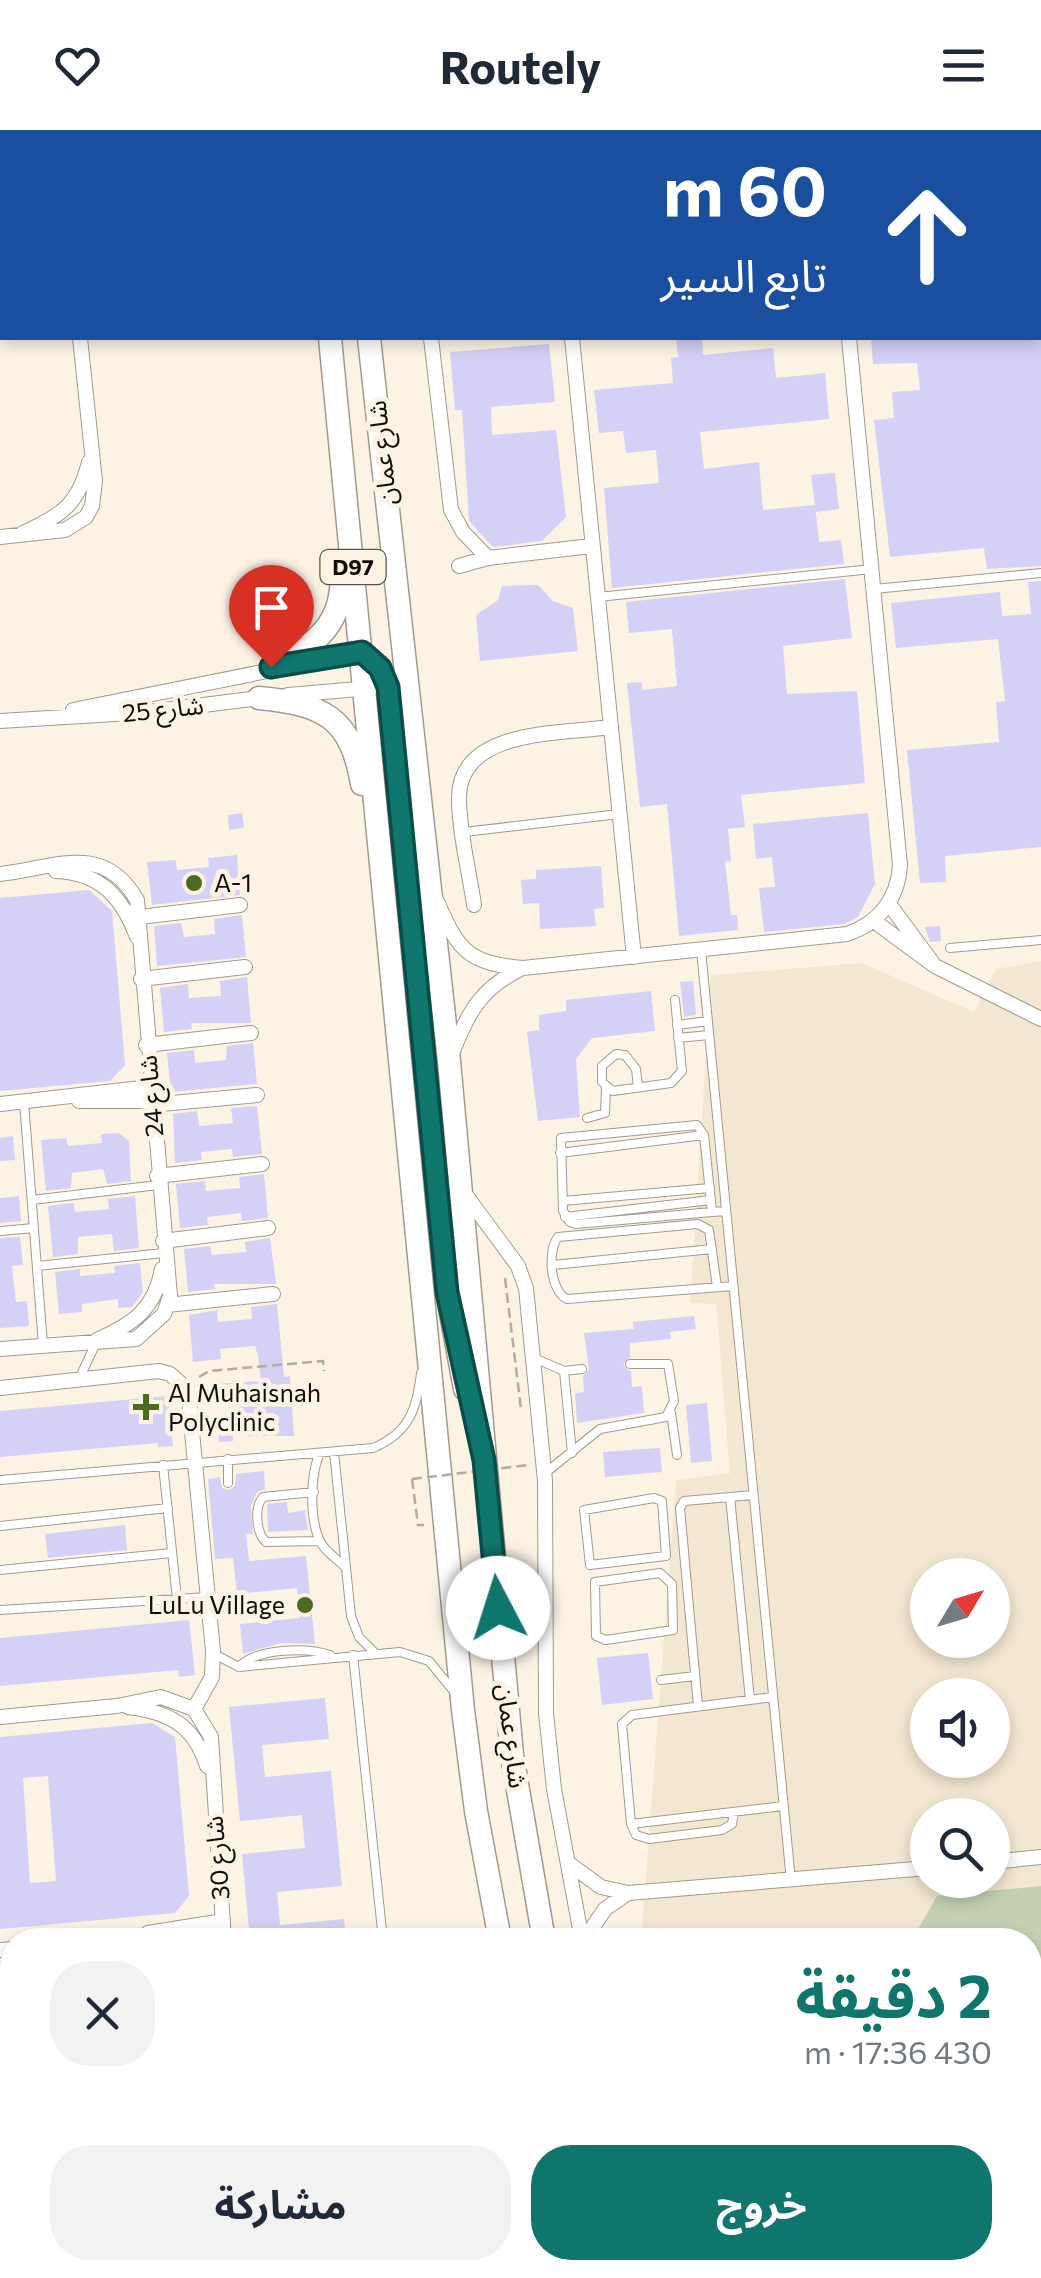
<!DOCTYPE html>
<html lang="ar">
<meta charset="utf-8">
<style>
body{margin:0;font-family:Commissioner,"Noto Sans Arabic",sans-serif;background:#f2f2f3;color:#1f2937;direction:rtl;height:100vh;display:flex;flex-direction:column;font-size:38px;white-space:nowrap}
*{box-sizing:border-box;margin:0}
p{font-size:32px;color:#747a83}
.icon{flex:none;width:55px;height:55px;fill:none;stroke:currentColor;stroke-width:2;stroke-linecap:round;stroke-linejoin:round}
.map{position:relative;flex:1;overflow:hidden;direction:ltr}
.details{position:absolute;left:0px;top:1798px;width:1042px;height:352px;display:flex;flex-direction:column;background:#fff;border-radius:40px 40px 0 0;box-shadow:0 5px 15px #0003;direction:rtl}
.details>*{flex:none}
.hud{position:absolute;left:0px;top:0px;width:1042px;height:210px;box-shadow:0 5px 15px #0003;direction:rtl;background:#1a4fa0;color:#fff;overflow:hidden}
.needle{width:65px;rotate:52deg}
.tools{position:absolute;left:910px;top:1428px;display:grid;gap:20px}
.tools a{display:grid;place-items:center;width:100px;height:100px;border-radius:50%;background:#fff;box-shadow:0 5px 15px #0003;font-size:50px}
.pin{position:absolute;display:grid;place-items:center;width:85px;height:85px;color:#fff;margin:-102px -42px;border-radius:50% 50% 50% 0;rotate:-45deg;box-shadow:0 0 10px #0007}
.pin .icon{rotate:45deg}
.me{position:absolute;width:110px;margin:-55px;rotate:355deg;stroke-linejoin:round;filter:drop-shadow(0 0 8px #0008)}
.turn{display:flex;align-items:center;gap:35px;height:210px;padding:0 50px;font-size:45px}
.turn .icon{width:130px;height:130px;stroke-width:2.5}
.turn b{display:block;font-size:70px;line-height:85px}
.round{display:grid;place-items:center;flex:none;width:105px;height:105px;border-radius:40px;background:#f2f2f3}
.summary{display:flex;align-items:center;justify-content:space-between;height:170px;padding:0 50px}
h1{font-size:60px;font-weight:700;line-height:75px;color:#0f766e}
.primary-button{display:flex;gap:20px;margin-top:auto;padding:20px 50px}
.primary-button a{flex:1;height:115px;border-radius:40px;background:#0f766e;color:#fff;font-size:40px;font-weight:700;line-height:115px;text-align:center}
.primary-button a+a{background:#f2f2f3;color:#1f2937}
header{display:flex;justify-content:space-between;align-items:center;height:130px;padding:0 50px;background:#fff;font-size:45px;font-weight:700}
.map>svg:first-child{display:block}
.built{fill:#f4e7d2;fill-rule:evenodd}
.green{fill:#c5d0b2}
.building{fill:#d5d0f5;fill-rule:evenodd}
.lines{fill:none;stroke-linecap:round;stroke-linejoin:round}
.service-casing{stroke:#a39a8d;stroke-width:10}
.minor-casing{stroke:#a39a8d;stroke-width:16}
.primary-casing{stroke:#a39a8d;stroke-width:25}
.path{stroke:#b3aba1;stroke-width:2.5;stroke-dasharray:10 5;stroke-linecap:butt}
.service{stroke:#fff;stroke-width:8}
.minor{stroke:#fff;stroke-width:14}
.primary{stroke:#fff;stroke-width:22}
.path-bridge{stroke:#b3aba1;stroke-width:2.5;stroke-dasharray:10 5;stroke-linecap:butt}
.route-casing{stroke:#0a4d48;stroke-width:25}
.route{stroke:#0f766e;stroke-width:18}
.poi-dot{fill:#4d6b20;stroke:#fdf3e5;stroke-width:4}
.labels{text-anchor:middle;stroke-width:10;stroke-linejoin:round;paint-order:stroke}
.shield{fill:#fdf3e5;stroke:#57524b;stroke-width:2.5}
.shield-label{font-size:22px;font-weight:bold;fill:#100d09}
.street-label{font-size:25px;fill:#100d09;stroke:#fdf3e5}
.poi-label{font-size:25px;fill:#100d09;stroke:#fdf3e5;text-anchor:start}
</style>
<header><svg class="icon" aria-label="menu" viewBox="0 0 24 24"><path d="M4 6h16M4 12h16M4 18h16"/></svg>Routely<svg class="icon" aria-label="heart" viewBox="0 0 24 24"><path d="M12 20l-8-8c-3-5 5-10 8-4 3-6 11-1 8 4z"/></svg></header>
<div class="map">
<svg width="1041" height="2148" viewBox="0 0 1041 2148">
<rect width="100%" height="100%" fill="#fdf3e5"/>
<path class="built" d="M1041,831v1317h-363l-3,-10h355v-328h-389l35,-460 54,-7 -14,-169 -26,-1 21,-328 151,-12 112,49 22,-43zM928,1445h64v65h-64zM928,1565h64v65h-64zM928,1685h64v65h-64z"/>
<path class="green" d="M1041,1756v126l-11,20v-92h-118l25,-44z
M1041,1917v157l-11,-10v-144z"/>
<path class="building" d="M676,208h26l1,17 70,-7 3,30 49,-5 4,46 -129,13 4,37 55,-7 4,48 52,-5 4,37 22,-2 3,24 -232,24 -8,-100 55,-5 -3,-33 -30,3 -3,-22 -24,2 -5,-43 79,-7 -2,-25 7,-1z
M871,208h170v228l-54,3 -3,-21 -94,9 -16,-137 20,-2 -2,-26 28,-2 -3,-27 -44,1z
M549,214l6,58 -64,5 1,28 64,-5 10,87 -24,24 -49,6 -24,-26 -7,-111h-7l-5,-58z
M835,343l4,36 -23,3 -5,-37z
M845,449l7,59 -69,8 4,48 70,-3 8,92 -124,12 4,32 -17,2 3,32 -6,1 6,53h6l1,15 -59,6 -12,-132 -27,3 -13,-124 15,-1v8l35,-4 -5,-57 -43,4 -3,-31z
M1041,451v266l-96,9 1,26 -26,1 -13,-133 92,-8 -3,-40 9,-1 -7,-62 -102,9 -5,-45 109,-11 2,24 29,-2 -3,-32z
M538,455l15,16 20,7 5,43 -98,10 -4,-46 22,-15 4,-14z
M242,683l2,15 -15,2 -1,-15z
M868,683l7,71 -17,33 -14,7 -80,8 -5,-44 16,-1 -3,-30 -16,2 -3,-35z
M237,725l3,40 -88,10 -5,-43 29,-2 1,10 32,-3 -1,-9z
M601,736l3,42 -10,1 2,17 -56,3 -1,-26 -16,1 -2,-24 15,-1v-9z
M89,760l23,21 13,154 -15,16 -110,10v-193z
M242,785l4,42 -89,9 -3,-40 27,-3 3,14 31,-3 -1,-15z
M940,796l1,15 -11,1 -5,-15z
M247,847l4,46h-60l1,6 -28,3 -4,-44 28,-4 1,14 32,-2 -1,-15z
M693,851l3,34 -12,2 -4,-35z
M651,861l4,40 -63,7 -16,21 4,58 -42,4 -11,-89 12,-2v-15l27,-4v-11z
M253,913l4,41 -86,8 -4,-39 27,-3 1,13 31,-3 1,-14z
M257,976l5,48 -29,3 -1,-8 -31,3 1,8 -27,3 -2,-49 24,-3 2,15 34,-3 -2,-15z
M119,1003l10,8 2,40 -24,3 -4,-15 -31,4 -1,15 -25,3 -5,-51 25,-2 2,8 34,-3 -1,-9z
M13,1006l2,24 -15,1v-23z
M264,1044l4,44 -26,3 -1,-8 -34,4 1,8 -28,3 -4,-44 29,-3 1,10 34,-3 -1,-11z
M19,1066l2,25 -21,2v-25z
M135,1066l4,52 -25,3 -2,-17 -34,3v17l-25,3 -5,-51 26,-3 1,9 34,-3 -1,-10z
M20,1107l3,28 -11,1 4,36 11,-1 2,25 -29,2v-90z
M270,1108l6,46h-62l1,5 -27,3 -4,-43 26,-3 2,9 34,-3 -1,-10z
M140,1133l3,29 -11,15 -14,1v-9l-36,5v8l-23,2 -4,-42 25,-3v7l35,-3 -1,-7z
M277,1174l7,73 6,-1 4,60h-61v5l-14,1 -1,-14h12l-2,-28 -12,1 -1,-17 46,-3 -3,-25 -3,-10 -35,3 1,10 -28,3 -4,-47 28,-5 1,12 34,-3 -1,-12z
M694,1186l2,13 -26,3 1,7 -41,4v14l-7,8 8,7 1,15 10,-1 2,27 -67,10 -2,-30 9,-1 -1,-16 6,-7 -5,-36 50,-4 -1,-7z
M168,1266l5,50 -15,1v-4l-158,14v-46z
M707,1273l5,58 -21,2 -5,-58z
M660,1318l2,24 -57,5 -2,-25z
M264,1341l1,18 -8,3 -6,14 2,28h-7l3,27 57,-5 9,88 -34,-1 -38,11 -3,-30 60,-6 -3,-30 -60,6 -4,-36 -18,1 -7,-80 12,-2 2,11 7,2 6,-4 1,-12z
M287,1372l1,11 17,-3 3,20 -40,2 -1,-28z
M125,1395l2,25 -79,8 -3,-24z
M189,1490l6,55 -16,2 -1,-7 -178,16v-48z
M648,1523l5,46 -51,6 -5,-47z
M325,1568l4,41 -67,6 3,32 66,-6 11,115 -65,6 3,33 64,-6 2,21h-96l-8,-86 63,-6 -3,-33 -62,6 -11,-114z
M152,1593l23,14 14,159 -14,17 -175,16v-192zM48,1646l8,105 -26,2 -7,-105z
M12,1843v196l-12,1v-196z
M12,2073v75h-12v-74z"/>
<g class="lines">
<g class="service-casing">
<path id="service" d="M31,0v2
M294,2l1,-2
M1040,104h1
M0,142h2
M874,459l167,-16
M598,467l274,-28
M464,702l155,-18
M950,818l91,-8
M701,820l90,931
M677,895l31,-4
M678,908l31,-3
M638,957l-2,-18 -11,-14 -9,-1 -14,12v16l11,9 58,-8 11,-12 -7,-71
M24,972l19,243
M587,988l18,-5 1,-25
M560,1023l144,-18
M32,1070l126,-15
M563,1071l147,-13
M712,1082l-8,-77 -7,-10 -136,13 2,73 7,11 6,2 136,-12 14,-1
M565,1087l146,-17
M0,1101l34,-3
M553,1135l159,-16
M37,1136l127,-13
M717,1157l-8,-57 -11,-6 -140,13c-11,14 -8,54 9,62l166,-13
M534,1228l30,13 18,-2
M564,1241l8,82
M79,1249l17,-36
M671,1283l6,42
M334,1322l17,164 8,21 16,16
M320,1323c-10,21 -11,68 1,90 5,9 16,16 23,23
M228,1329v24
M163,1335l14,134
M544,1344l56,-45 66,-12 8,-16 -6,-37h-38
M0,1350l373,-32c36,-15 44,-39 48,-75
M314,1362l-51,5c-9,10 -7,36 3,45l54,-1
M730,1367l20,203
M654,1368l8,3 4,55 -76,9 -6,-55z
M0,1396l168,-18
M0,1440l172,-17
M660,1443l12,11 1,46 -67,10 -10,-4 -1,-54z
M0,1480l208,-13
M216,1525l23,12 161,-15 29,9 23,28
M353,1525l30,285
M239,1537c17,-19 68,-20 91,-12
M661,1550l34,-4
M698,1576l-18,-198 4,-7 69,-6
M734,1682l-2,12 -10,6 -73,9 -13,-4 -5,-11 -9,-100 10,-9 141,-18
M631,1694l152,-18
M418,2138l1,10"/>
</g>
<g class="minor-casing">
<path id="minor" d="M61,0v2
M406,0v2
M553,0v2
M827,0v2
M365,2v-2
M0,167h2
M431,208l20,172 12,22 25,26
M572,208l62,619
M23,403c38,-17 56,-29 66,-71
M0,407l65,-7 21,-13 6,-11 3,-25 -15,-143
M459,436l29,-8 103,-12
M288,565l83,-7
M73,580l289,-58
M0,591l148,-9 119,-15
M56,741c45,2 66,26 81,66
M0,744c55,-6 103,-33 137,26l33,396 -6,18 -28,25 -136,10
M437,771c21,50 31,62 86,67l324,-34c32,-11 51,-35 53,-69l-51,-527
M889,774l43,58
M474,775c-5,-35 -15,-73 -15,-107 0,-70 104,-64 152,-71
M140,787l100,-12
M874,791l61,45 106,53
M141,849l104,-12
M146,915l105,-12
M453,921c16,-41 29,-63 69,-83
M79,971h72
M0,974l150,-17
M151,975l106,-10
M157,1046l105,-12
M465,1064l53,72 8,22 19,193 1,232 8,76 28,151
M163,1111l105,-13
M167,1175l106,-11
M97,1210c36,-16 58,-31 65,-71
M0,1258l159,-17 11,3 18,16 25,261 -1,26 -18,32
M128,1577c41,5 66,18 79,59
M0,1587l117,-11 44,-9 33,12 17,28 13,203
M992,1732l49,-5
M568,1733l33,24 27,6 300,-25
M148,1803l75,-12
M118,1810l106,-4
M584,1810l21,-31 23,-16
M0,1820l12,-1
M0,2064l12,-2
M256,2138l1,10"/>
</g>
<g class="primary-casing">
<path id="primary" d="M311,0l1,2
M348,0v2
M330,208l133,1372 13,101 24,129
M369,208l80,723 63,694 32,185
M362,522l18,16 8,19 59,605 18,97
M271,537c44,-21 75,-44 70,-98
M259,568c64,6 92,19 103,86
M575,2138l3,10
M623,2138l3,10"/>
</g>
<path class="path" d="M505,1148l16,131
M199,1247l10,-6 114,-10 1,10
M412,1349l6,46h6
M109,2138l1,10"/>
<use href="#service" class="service"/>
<use href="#minor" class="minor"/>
<use href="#primary" class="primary"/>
<path class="path-bridge" d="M412,1349l116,-14"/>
</g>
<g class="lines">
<g class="route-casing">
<path id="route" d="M271,537l91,-15 18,16 8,19 59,605 37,168 14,148"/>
</g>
<use href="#route" class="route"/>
</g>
<g class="poi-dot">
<circle cx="194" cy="753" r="10"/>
<path d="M141 1262h10v10h10v10h-10v10h-10v-10h-10v-10h10z"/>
<circle cx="305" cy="1475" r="10"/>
</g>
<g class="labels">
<rect class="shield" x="320.5" y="420" width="65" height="34" rx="8"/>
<g class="shield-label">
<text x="353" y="445">D97</text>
</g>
<g class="street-label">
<text transform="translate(382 323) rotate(-96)" y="9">شارع عمان</text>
<text transform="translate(163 579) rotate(-6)" y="9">شارع 25</text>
<text transform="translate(151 966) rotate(-95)" y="9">شارع 24</text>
<text transform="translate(512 1606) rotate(83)" y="9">شارع عمان</text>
<text transform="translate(217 1728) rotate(-95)" y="9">شارع 30</text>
</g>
<g class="poi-label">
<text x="214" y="762">A-1</text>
<text x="168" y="1272">Al Muhaisnah<tspan x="168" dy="29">Polyclinic</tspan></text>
<text x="285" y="1484" text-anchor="end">LuLu Village</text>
</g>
</g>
</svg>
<div class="tools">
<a><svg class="needle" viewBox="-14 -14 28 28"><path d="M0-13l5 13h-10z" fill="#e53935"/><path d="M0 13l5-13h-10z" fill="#747a83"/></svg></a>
<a><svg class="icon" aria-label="sound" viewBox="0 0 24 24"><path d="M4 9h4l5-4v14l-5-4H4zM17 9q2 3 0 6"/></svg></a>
<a><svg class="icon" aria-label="search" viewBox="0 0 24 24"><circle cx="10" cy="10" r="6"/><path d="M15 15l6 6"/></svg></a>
</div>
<div class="pin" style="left:271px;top:537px;background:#d93025"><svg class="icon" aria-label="arrive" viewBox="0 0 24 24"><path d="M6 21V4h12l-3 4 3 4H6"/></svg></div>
<svg class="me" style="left:498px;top:1478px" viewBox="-20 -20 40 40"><circle r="19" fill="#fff"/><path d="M0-13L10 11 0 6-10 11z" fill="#0f766e"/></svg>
<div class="hud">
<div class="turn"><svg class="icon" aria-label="ahead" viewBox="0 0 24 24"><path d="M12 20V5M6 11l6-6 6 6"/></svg><div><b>60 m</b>تابع السير</div></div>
</div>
<section class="details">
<div class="summary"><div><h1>2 دقيقة</h1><p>430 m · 17:36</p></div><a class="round"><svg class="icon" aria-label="close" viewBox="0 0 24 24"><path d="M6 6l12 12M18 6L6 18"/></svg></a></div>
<div class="primary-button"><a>خروج</a><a>مشاركة</a></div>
</section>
</div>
